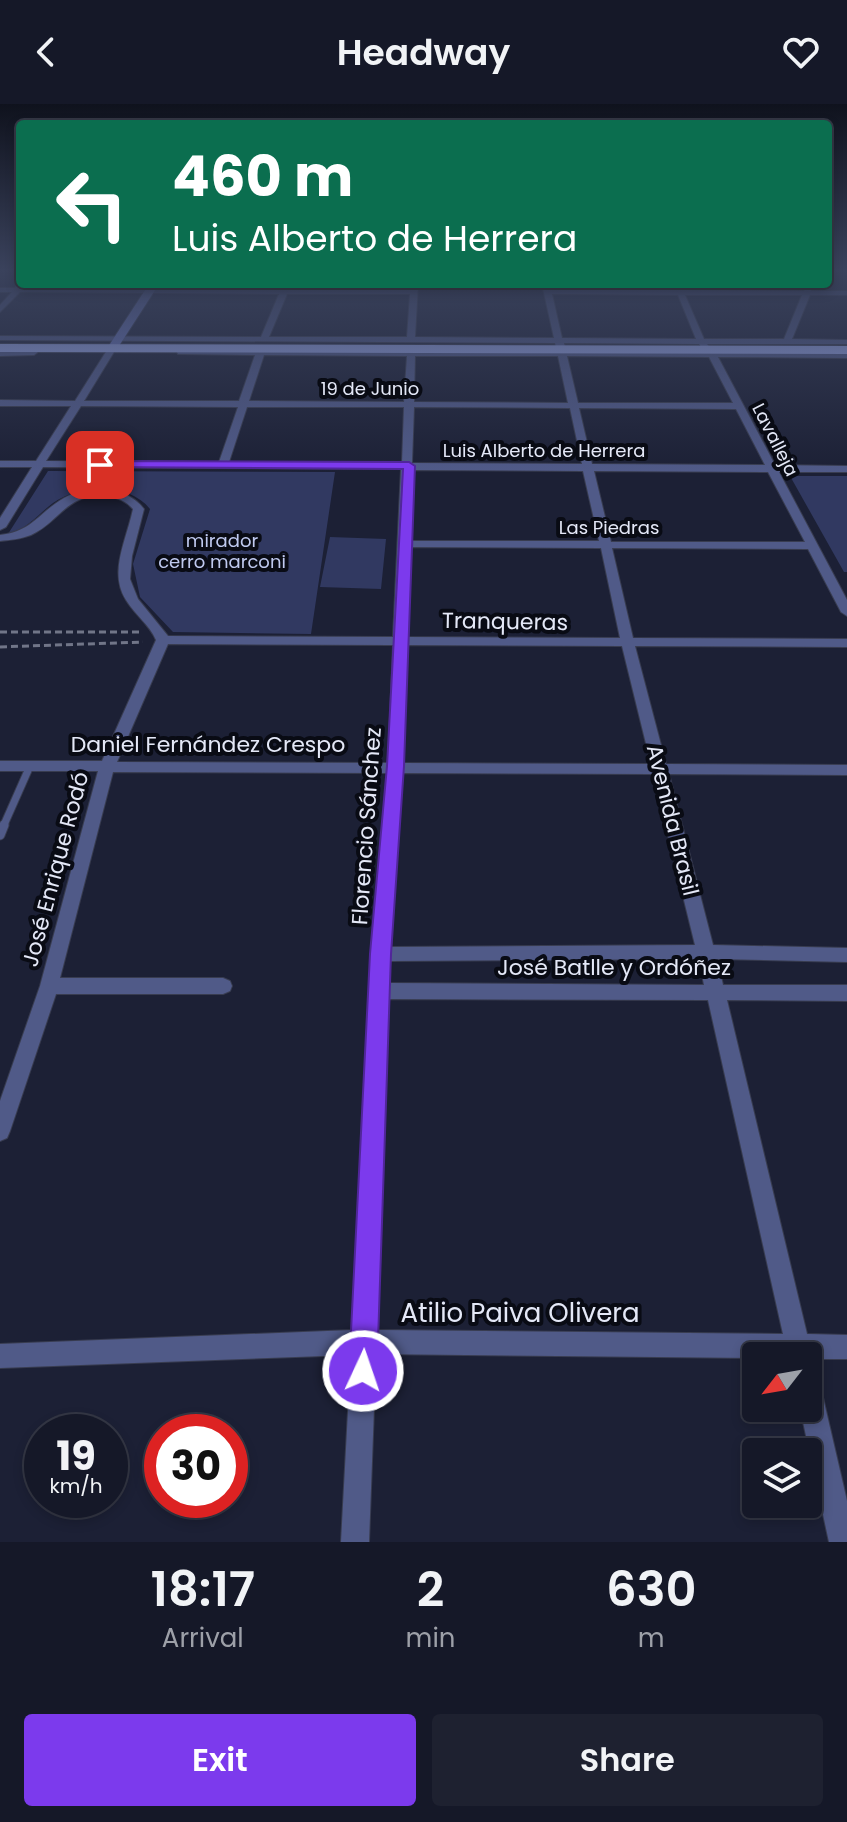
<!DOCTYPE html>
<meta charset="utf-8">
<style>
body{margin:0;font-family:Poppins,sans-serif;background:#1e2130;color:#f1f3f6;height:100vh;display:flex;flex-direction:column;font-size:30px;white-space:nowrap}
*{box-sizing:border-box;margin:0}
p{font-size:26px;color:#9da0a8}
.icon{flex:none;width:44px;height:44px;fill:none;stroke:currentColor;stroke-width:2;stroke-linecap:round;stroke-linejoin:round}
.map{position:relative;height:1438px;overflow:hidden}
.details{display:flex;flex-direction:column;background:#151828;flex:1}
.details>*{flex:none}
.top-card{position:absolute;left:16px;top:16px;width:816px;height:168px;border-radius:8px;box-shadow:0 4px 12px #0003,0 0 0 2px #343745;background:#0b6e4f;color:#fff;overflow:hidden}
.needle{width:52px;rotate:239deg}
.fabs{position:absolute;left:742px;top:1238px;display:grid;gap:16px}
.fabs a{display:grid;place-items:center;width:80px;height:80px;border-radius:8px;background:#151828;box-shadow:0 4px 12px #0003,0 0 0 2px #343745;font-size:40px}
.speed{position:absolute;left:24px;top:1310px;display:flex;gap:16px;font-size:40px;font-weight:700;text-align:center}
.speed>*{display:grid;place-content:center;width:104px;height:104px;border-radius:50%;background:#151828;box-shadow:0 4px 12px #0003,0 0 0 2px #343745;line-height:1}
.speed small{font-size:20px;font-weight:400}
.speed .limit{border:12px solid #d22;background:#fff;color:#111}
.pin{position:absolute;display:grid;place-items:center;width:68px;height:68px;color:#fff;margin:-34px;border-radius:16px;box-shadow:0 4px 12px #0006}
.me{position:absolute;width:88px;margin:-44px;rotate:3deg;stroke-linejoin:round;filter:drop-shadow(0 0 6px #0008)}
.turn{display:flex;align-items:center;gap:28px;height:168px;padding:0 24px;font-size:36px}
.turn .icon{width:104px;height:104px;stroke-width:2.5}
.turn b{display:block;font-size:56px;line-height:68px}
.eta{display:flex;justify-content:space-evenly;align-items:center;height:136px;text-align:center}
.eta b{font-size:48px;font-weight:600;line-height:56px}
.button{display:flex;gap:16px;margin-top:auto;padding:16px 24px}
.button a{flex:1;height:92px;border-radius:8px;background:#7c3aed;color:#fff;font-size:32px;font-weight:600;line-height:92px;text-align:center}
.button a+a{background:#1e2130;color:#f1f3f6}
header{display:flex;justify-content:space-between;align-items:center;height:104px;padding:0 24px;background:#151828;font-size:36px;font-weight:600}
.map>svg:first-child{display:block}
.green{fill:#313961}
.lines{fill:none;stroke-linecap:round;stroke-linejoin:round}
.lane-far1-casing{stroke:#383c50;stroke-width:9}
.lane-casing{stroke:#383c50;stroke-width:11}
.street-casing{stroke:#383c50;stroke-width:2}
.secondary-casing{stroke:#383c50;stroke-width:2}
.highway-casing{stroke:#383c50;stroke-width:2}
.path{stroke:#717588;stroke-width:3;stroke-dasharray:7 4;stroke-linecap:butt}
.lane-far1{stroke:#505a88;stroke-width:7}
.lane{stroke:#505a88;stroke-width:9}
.street{fill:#505a88;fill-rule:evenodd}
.secondary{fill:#6b79c2;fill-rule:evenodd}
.highway{fill:#9dacf0;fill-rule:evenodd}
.route{fill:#7c3aed;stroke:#51269a;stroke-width:2}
.labels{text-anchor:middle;stroke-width:8;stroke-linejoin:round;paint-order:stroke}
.far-street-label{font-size:18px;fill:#e4e8f7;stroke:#090b14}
.far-park-label{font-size:18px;fill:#bfc9ef;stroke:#090b14}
.street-label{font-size:22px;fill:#e4e8f7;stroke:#090b14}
.near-street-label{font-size:26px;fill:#e4e8f7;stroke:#090b14}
</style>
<header><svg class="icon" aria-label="back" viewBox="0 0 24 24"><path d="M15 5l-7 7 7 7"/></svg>Headway<svg class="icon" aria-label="heart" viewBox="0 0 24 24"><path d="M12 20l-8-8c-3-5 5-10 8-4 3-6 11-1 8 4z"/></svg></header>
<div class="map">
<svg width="847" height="1438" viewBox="0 0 847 1438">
<rect width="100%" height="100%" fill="#1c2035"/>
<path class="green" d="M48,367l287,1 -24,162 -138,-2 -33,-35 -7,-33 17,-55c-21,-27 -70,-25 -97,-6 -16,12 -25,26 -45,31z
M790,372h57v96h-3z
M330,433l56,2 -5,50 -61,-2z"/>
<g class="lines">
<g class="lane-far1-casing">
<path id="lane-far1" d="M3,723l27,-61"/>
</g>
<g class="lane-casing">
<path id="lane" d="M0,731l4,-10"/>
</g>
<g class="street-casing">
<path id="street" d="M20,179l5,1 -2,4 258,1 6,-5 3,2 -2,3 122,1v-6h8l-3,53 139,1 -12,-54h8l1,6h125l-3,-6h8l2,6 121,1 3,-7h6l-2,7h36v4h-37l-18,44 55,1v4h-140l7,8h133v6l-129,-1 57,108 72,1v6h-68l68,128v16l-6,-4 -33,-63 -196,-1 21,90 214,1v8l-212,-1 31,118 181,1v10l-178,-1 44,171 134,3v14l-130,-3 6,26h124v16l-120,-1 80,334 40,1v24h-36l-3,6v-9h-52v2l-380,-4 -7,188h-28l10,-187 -351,13v-24l352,-14 20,-376 15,-181 -274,-1 -53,206h163l7,3 2,5 -2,5 -7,3h-167l-46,137 -3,7 -7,3v-40l40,-115 58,-215h-98v-10h102l54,-121c-7,-16 -21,-25 -30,-40 -18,-28 1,-61 7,-91 -7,-8 -16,-12 -27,-13 -40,-3 -45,25 -75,39 -10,4 -21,5 -31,6v-6c33,-4 38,-22 64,-37 24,-14 63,-12 80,11l-12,47 -2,23 8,20 30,37 225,1 8,-168 -358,-2 -37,60 -6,3v-12l32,-51h-32v-6h36l35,-55h-71v-6l75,1 34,-54 4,-3 4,3 -33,54h155l16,-46 -77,-1 -1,-2 4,-3 376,2 -2,-8 -555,-3v-4l261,1 18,-43 -259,-2 -20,20v-7l12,-13h-12v-4h15zM287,190h123l-3,43h-138zM552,190l126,1 18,44 -134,-1zM685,191h117l-18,44h-80zM564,239l135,1 6,8 -139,-1zM264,251l143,1 -3,46 -155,-1zM415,252h143l10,47 -154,-1zM567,252l142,1 24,46h-155zM81,302l157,1 -19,55 -173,-1zM247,303h157l-2,56 -173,-1zM414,303l156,1 12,56 -170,-1zM579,304l157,1 29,56 -173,-1zM412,366l171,1 16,70h-190zM594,367l174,1 37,70h-194zM409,443l192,1 19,90 -213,-1zM168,540l225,1 -5,118 -271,-1zM406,541l216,1 29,118 -248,-1zM402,669l251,1 42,171 -304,2zM699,855l5,26 -315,-2 1,-22zM388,895l320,1 75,334 -407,-4z
M0,246l34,-1 4,3 -4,3 -34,1z
M808,1272l9,4 4,9 26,112v41h-18l-29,-134h8z"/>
</g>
<g class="secondary-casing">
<path id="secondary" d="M149,180h10l-42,65h-8l-1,-2z"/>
</g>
<g class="highway-casing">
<path id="highway" d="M0,240l847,2v8l-847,-2z"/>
</g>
<path class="path" d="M0,528h140
M0,543l143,-5"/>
<use href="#lane-far1" class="lane-far1"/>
<use href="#lane" class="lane"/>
<use href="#street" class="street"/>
<use href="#secondary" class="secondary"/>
<use href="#highway" class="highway"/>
</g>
<linearGradient id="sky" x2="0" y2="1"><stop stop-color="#0f121d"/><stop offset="0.45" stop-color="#3a425c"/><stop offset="1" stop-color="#3a425c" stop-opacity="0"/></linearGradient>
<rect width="847" height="368" fill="url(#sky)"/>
<path class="route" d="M100,357l309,1 6,4 -11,300 -13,188 -14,417 -4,10 -10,4 -10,-4 -4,-10 21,-417 17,-188 16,-297 -307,-2 -2,-2z"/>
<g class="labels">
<g class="far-street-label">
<text x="370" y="291">19 de Junio</text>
<text transform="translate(775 336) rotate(63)" y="6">Lavalleja</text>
<text x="544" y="353">Luis Alberto de Herrera</text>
<text x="609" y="430">Las Piedras</text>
</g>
<g class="far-park-label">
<text x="222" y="443">mirador<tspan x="222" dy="21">cerro marconi</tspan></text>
</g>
<g class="street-label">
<text transform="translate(505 517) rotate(1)" y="8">Tranqueras</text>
<text x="208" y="648">Daniel Fernández Crespo</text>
<text transform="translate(673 716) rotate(76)" y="8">Avenida Brasil</text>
<text transform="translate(366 722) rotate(-86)" y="8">Florencio Sánchez</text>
<text transform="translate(55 765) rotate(-75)" y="8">José Enrique Rodó</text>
<text x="614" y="871">José Batlle y Ordóñez</text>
</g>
<g class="near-street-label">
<text x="520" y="1218">Atilio Paiva Olivera</text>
</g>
</g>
</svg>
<div class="fabs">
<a><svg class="needle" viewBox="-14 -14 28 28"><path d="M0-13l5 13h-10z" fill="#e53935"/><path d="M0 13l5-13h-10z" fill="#9da0a8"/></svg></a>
<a><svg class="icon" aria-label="layers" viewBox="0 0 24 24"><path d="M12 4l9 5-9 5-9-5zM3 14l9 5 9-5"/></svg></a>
</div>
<div class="speed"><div>19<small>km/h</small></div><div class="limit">30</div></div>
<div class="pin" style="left:100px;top:361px;background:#d93025"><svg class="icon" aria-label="arrive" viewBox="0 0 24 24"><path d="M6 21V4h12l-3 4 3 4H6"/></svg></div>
<svg class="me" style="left:363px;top:1267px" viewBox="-20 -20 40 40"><circle r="17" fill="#7c3aed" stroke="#fff" stroke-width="3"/><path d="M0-11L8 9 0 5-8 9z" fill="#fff"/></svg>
<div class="top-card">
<div class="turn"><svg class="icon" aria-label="left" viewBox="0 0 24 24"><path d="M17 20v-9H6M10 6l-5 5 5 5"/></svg><div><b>460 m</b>Luis Alberto de Herrera</div></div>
</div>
</div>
<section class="details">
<div class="eta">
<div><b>18:17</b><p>Arrival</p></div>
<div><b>2</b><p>min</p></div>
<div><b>630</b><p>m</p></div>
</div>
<div class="button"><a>Exit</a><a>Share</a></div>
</section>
